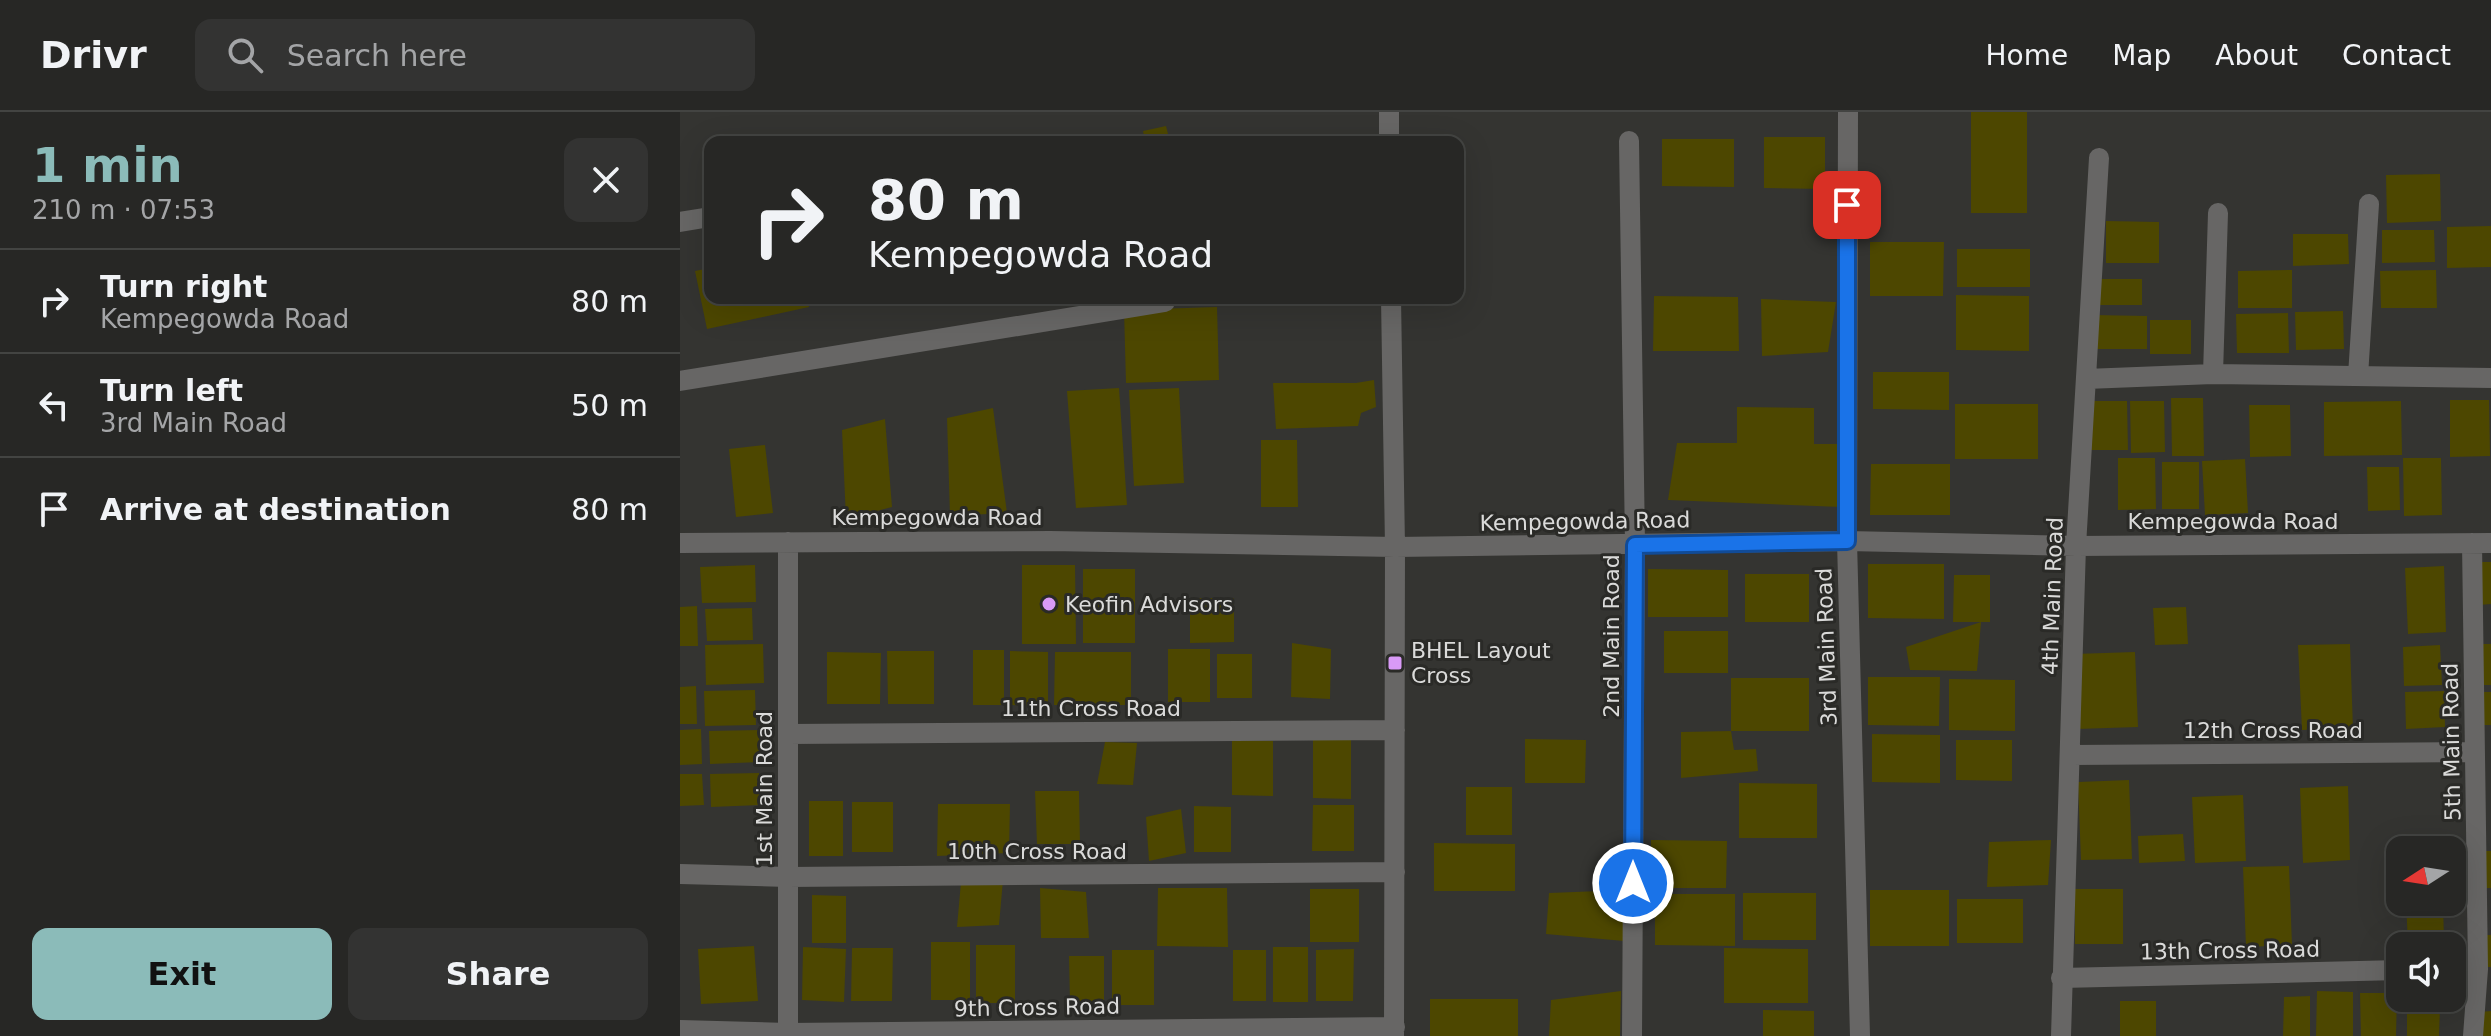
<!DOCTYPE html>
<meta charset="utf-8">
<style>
body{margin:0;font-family:"DejaVu Sans",sans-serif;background:#333332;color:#f1f3f6;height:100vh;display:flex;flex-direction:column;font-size:30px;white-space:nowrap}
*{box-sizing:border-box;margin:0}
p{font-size:26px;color:#a4a5a7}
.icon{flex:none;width:44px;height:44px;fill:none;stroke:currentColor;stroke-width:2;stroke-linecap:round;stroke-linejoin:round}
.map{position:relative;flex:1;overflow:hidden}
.drawer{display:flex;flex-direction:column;background:#272725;width:680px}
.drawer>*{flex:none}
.top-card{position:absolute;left:24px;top:24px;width:760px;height:168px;border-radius:16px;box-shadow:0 8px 32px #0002,0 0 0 2px #434442;background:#272725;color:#f1f3f6;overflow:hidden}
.needle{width:52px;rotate:258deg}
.fabs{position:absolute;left:1706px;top:724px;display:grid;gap:16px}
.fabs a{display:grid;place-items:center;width:80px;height:80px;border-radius:16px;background:#272725;box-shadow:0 8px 32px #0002,0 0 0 2px #434442;font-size:40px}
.pin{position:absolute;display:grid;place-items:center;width:68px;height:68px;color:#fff;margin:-34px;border-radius:16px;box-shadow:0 4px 12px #0006}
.me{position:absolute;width:88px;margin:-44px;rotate:0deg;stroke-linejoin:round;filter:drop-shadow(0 0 6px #0008)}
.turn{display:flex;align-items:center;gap:28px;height:168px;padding:0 32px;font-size:36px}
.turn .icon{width:104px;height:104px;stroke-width:2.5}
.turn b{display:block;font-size:56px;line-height:68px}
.round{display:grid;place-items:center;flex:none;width:84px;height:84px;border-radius:16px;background:#333332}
.overview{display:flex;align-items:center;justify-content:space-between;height:136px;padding:0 32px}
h1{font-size:48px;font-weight:600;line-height:60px;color:#8bbbb9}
.cta{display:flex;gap:16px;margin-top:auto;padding:16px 32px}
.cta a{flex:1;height:92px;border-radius:16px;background:#8bbbb9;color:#111;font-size:32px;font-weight:600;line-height:92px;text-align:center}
.cta a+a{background:#333332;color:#f1f3f6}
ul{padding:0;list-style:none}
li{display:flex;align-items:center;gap:24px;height:104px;padding:0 32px;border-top:2px solid #434442}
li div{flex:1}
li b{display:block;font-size:30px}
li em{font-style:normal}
header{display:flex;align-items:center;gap:48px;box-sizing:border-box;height:112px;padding:0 40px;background:#272725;border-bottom:2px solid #434442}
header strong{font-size:38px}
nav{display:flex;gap:44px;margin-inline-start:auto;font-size:28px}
.search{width:560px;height:72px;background:#333332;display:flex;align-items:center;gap:20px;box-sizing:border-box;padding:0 28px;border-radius:16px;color:#a4a5a7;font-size:30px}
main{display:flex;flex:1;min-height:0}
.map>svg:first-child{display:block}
.building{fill:#4d4700}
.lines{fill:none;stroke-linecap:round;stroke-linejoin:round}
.street{stroke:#676665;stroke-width:20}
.route-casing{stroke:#114b97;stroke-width:20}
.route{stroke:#1a73e8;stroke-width:14}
.poi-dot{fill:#d99af7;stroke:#2a2a27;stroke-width:3}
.labels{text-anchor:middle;stroke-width:6;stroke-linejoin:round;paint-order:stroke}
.street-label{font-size:22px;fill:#dadad9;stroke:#2a2a27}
.poi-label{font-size:22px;fill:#dadad9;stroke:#2a2a27;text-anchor:start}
</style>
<header>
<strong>Drivr</strong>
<div class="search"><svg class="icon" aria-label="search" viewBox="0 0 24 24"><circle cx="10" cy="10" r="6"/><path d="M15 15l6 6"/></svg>Search here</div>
<nav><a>Home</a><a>Map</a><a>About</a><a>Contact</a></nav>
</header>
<main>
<section class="drawer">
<div class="overview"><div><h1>1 min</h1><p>210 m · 07:53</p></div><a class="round"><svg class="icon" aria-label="close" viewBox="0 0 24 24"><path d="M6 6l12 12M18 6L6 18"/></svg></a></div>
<ul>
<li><svg class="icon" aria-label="right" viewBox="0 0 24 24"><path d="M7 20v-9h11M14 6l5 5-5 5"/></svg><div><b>Turn right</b><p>Kempegowda Road</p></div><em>80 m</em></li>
<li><svg class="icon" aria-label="left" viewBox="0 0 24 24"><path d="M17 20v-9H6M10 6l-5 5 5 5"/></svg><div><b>Turn left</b><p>3rd Main Road</p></div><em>50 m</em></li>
<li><svg class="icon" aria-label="arrive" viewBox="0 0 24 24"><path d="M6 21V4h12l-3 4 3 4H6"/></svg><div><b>Arrive at destination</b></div><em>80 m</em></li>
</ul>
<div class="cta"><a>Exit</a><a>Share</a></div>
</section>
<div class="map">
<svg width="1811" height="924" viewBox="0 0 1811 924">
<rect width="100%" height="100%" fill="#343431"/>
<path class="building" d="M1291,0h56v101h-56z
M486,14l4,16h-25l-2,-11z
M1084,25h61v52l-61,-1z
M982,27h72v48l-72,-1z
M1760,62l1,47 -54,2 -1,-48z
M1426,109l53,1v41h-53z
M1811,114v41l-44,1v-41z
M1702,118h52l1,32 -53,1z
M1613,122h55l1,30 -56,2z
M1190,130h74l-1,54h-73z
M1277,137h73v38h-73z
M30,156v30h97l2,9 -102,22 -12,-58z
M1612,158v38h-54v-37z
M1756,158l1,38h-56l-1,-37z
M1412,167h50v26h-50z
M1276,183l73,1v55l-73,-1z
M974,184l84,1 1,54h-86z
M1081,187l75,3 -8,50 -66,4z
M537,195l2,73 -93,3 -2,-73z
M1663,199l1,38 -48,1 -1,-38z
M1608,201l1,40h-52l-1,-39z
M1413,203l54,1v33h-55z
M1470,208h41v34h-41z
M1193,260h76v38l-76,-1z
M694,268l2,27 -15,6 -3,13 -82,3 -3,-46h83z
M439,276l8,117 -51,3 -9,-117z
M499,276l5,95 -50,3 -5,-96z
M1491,286h32l1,58h-32z
M1770,288h39l1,56 -40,1z
M1410,289h37l1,49h-37z
M1450,289h34l1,51 -34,1z
M1721,289l1,54 -78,1v-54z
M1275,292h83v55h-83z
M1569,293h41l1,51 -41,1z
M1057,295l77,1v36h24l3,63 -173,-7 9,-57h60z
M313,296l14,105 -57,3 -3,-98z
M205,307l7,88 -46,12 -4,-89z
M581,328h36l1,67h-37z
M85,333l8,68 -37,4 -7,-68z
M1438,346h37l1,51 -38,1z
M1723,346h38l1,57 -38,1z
M1565,347l3,54 -43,2 -3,-54z
M1482,350h37v47h-37z
M1191,352h79v51h-80z
M1687,355h32l1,43 -32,1z
M1797,450h14v42l-12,1z
M1188,452h76v55l-76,-1z
M75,453l1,37 -54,1 -2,-36z
M342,453h53l1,79h-54z
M1764,454l2,66 -38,2 -3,-66z
M403,457h52v74h-52z
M968,457l80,1v47h-80z
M1065,462h64v48h-64z
M1274,463h36v47h-37z
M510,486h44v44l-44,1z
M17,494l1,40h-18v-39z
M1506,495l2,37 -33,1 -2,-37z
M72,496l1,32 -46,1 -2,-32z
M1301,510l-4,49 -67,-1 -4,-23z
M984,519h64v42h-64z
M612,531l39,6 -1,50 -39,-2z
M83,532l1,39 -58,2 -1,-40z
M1670,532l3,84 -51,2 -4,-85z
M1800,532h11v41h-10z
M1760,533l2,40 -38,1 -1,-39z
M488,537h42v53h-42z
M293,538h31v55h-31z
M207,539h47v53h-46z
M330,539l38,1v54l-38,-1z
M147,540l54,1 -1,51h-53z
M375,540h76v53h-77z
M1455,540l3,75 -61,2 -3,-75z
M537,542h35v44h-35z
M1188,565h72l-1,49 -71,-1z
M1051,566h78v53h-78z
M1269,567l66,1v51l-66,-1z
M16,574l1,38h-17v-37z
M75,578l1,35 -51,1 -1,-35z
M1764,579l1,36 -39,2 -1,-37z
M1802,580h9v33h-7z
M21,617l1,35 -22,1v-35z
M80,618l1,32 -51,2 -1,-33z
M1051,619l3,19 22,-1 2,22 -77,7v-46z
M1192,622l68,1v48l-68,-1z
M633,627h38v60l-38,-1z
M845,627l61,1 -1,43h-60z
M552,628l41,1v55l-41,-1z
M1276,628h56v41l-56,-1z
M425,630l32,1 -4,42 -36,-1z
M79,661l1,32 -49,2 -1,-33z
M0,662h22l2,31 -24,1z
M1449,668l3,79 -51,1 -3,-78z
M1059,671l78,1v54h-78z
M1668,674l2,74 -47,3 -3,-75z
M786,675h46v48h-46z
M355,679h44l1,53h-43z
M1563,683l3,66 -51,2 -3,-66z
M129,689h34v55h-34z
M172,690h41v50h-41z
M258,692h72l-1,49 -72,3z
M633,693h41v46h-42z
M514,694l37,1v45h-37z
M501,697l5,44 -37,8 -3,-44z
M1503,722l2,27 -46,2 -1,-27z
M971,728l76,1 -1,47h-75z
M1371,728l-3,45 -61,2 2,-45z
M754,731l81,1v47h-81z
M1803,739h8v37h-7z
M1609,754l3,79 -46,2 -3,-80z
M323,768l-4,45 -42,2 4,-45z
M360,776l46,4 3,46h-48z
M478,776h69l1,59 -71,-1z
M630,777h49v53h-49z
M1395,777h48v55h-48z
M946,778l-2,51 -78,-7 3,-41z
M1190,778h79v56h-79z
M1063,781h73v47h-73z
M975,782h80v52l-80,-1z
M132,783l34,1v47h-34z
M1277,787h66v44h-66z
M1726,790h37l1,40 -36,2z
M1801,823h10v32h-9z
M251,830h39v58h-39z
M296,833h39v58h-39z
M74,834l4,55 -57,3 -3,-55z
M123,835l43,2 -2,53 -42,-2z
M593,835h35v55h-35z
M172,836h41l-1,53h-41z
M1044,836l84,1v54h-84z
M674,837l-1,52h-37v-51z
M432,838h42v55h-42z
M553,838h33v51h-33z
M389,844h35v46h-34z
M941,879l-1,45h-71l2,-36z
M1637,879l36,1v44h-37z
M1680,881h37l-1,43h-35z
M1630,884v40h-27l1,-39z
M750,887h88v37h-88z
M1440,889h36v35h-36z
M1727,894l33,1 -1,29h-32z
M1083,898l51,1v25h-51z
M1811,899v25h-10l-1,-24z"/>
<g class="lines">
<path class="street" d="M709,0v30
M1168,0l-1,429 13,495
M949,29l6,404 -3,491
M0,110l30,-5
M711,186l4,249 -1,489
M1533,262l5,-161
M1678,264l11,-172
M1406,267l127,-5 278,4
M0,269l485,-79
M0,431l370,-2 345,6 452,-6 229,5 415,-3
M1792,431l6,426 -5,67
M108,622l607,-4
M1391,643l404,-3
M0,762l108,3 607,-5
M1772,857h26
M1381,866l339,-8
M0,918l108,3 607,-6
M108,924v-494
M1381,924l15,-490 23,-388"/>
</g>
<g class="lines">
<g class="route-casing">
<path id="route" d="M953,771l2,-338 212,-4v-336"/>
</g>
<use href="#route" class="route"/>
</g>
<g class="poi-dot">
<circle cx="369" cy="492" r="8"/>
<rect x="707" y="543" width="16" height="16" rx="4"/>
</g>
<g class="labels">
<g class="street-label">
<text x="257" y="413">Kempegowda Road</text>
<text transform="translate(905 409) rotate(-1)" y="8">Kempegowda Road</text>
<text x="1553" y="417">Kempegowda Road</text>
<text transform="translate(1372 484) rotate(-88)" y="8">4th Main Road</text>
<text transform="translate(931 524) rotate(-90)" y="8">2nd Main Road</text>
<text transform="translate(1146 535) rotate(-92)" y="8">3rd Main Road</text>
<text x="411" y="604">11th Cross Road</text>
<text x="1593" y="626">12th Cross Road</text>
<text transform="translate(1771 630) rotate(-91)" y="8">5th Main Road</text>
<text transform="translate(84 677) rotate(-90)" y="8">1st Main Road</text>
<text x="357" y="747">10th Cross Road</text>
<text transform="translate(1550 838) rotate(-1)" y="8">13th Cross Road</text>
<text transform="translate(357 895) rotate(-1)" y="8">9th Cross Road</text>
</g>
<g class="poi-label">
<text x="385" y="500">Keofin Advisors</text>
<text x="731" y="546">BHEL Layout<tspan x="731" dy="25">Cross</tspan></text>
</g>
</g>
</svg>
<div class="fabs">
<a><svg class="needle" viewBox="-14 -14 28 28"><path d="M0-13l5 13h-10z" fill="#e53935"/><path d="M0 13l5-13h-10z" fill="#a4a5a7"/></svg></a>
<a><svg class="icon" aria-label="sound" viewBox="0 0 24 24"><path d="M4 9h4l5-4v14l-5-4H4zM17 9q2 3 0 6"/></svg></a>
</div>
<div class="pin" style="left:1167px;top:93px;background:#d93025"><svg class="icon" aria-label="arrive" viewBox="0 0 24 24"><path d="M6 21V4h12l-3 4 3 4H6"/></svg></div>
<svg class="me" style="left:953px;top:771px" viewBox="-20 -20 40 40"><circle r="17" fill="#1a73e8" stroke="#fff" stroke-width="3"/><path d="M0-11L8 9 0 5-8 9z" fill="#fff"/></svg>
<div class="top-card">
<div class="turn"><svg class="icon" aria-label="right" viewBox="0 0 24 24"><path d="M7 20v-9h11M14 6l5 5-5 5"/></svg><div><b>80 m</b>Kempegowda Road</div></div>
</div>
</div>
</main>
